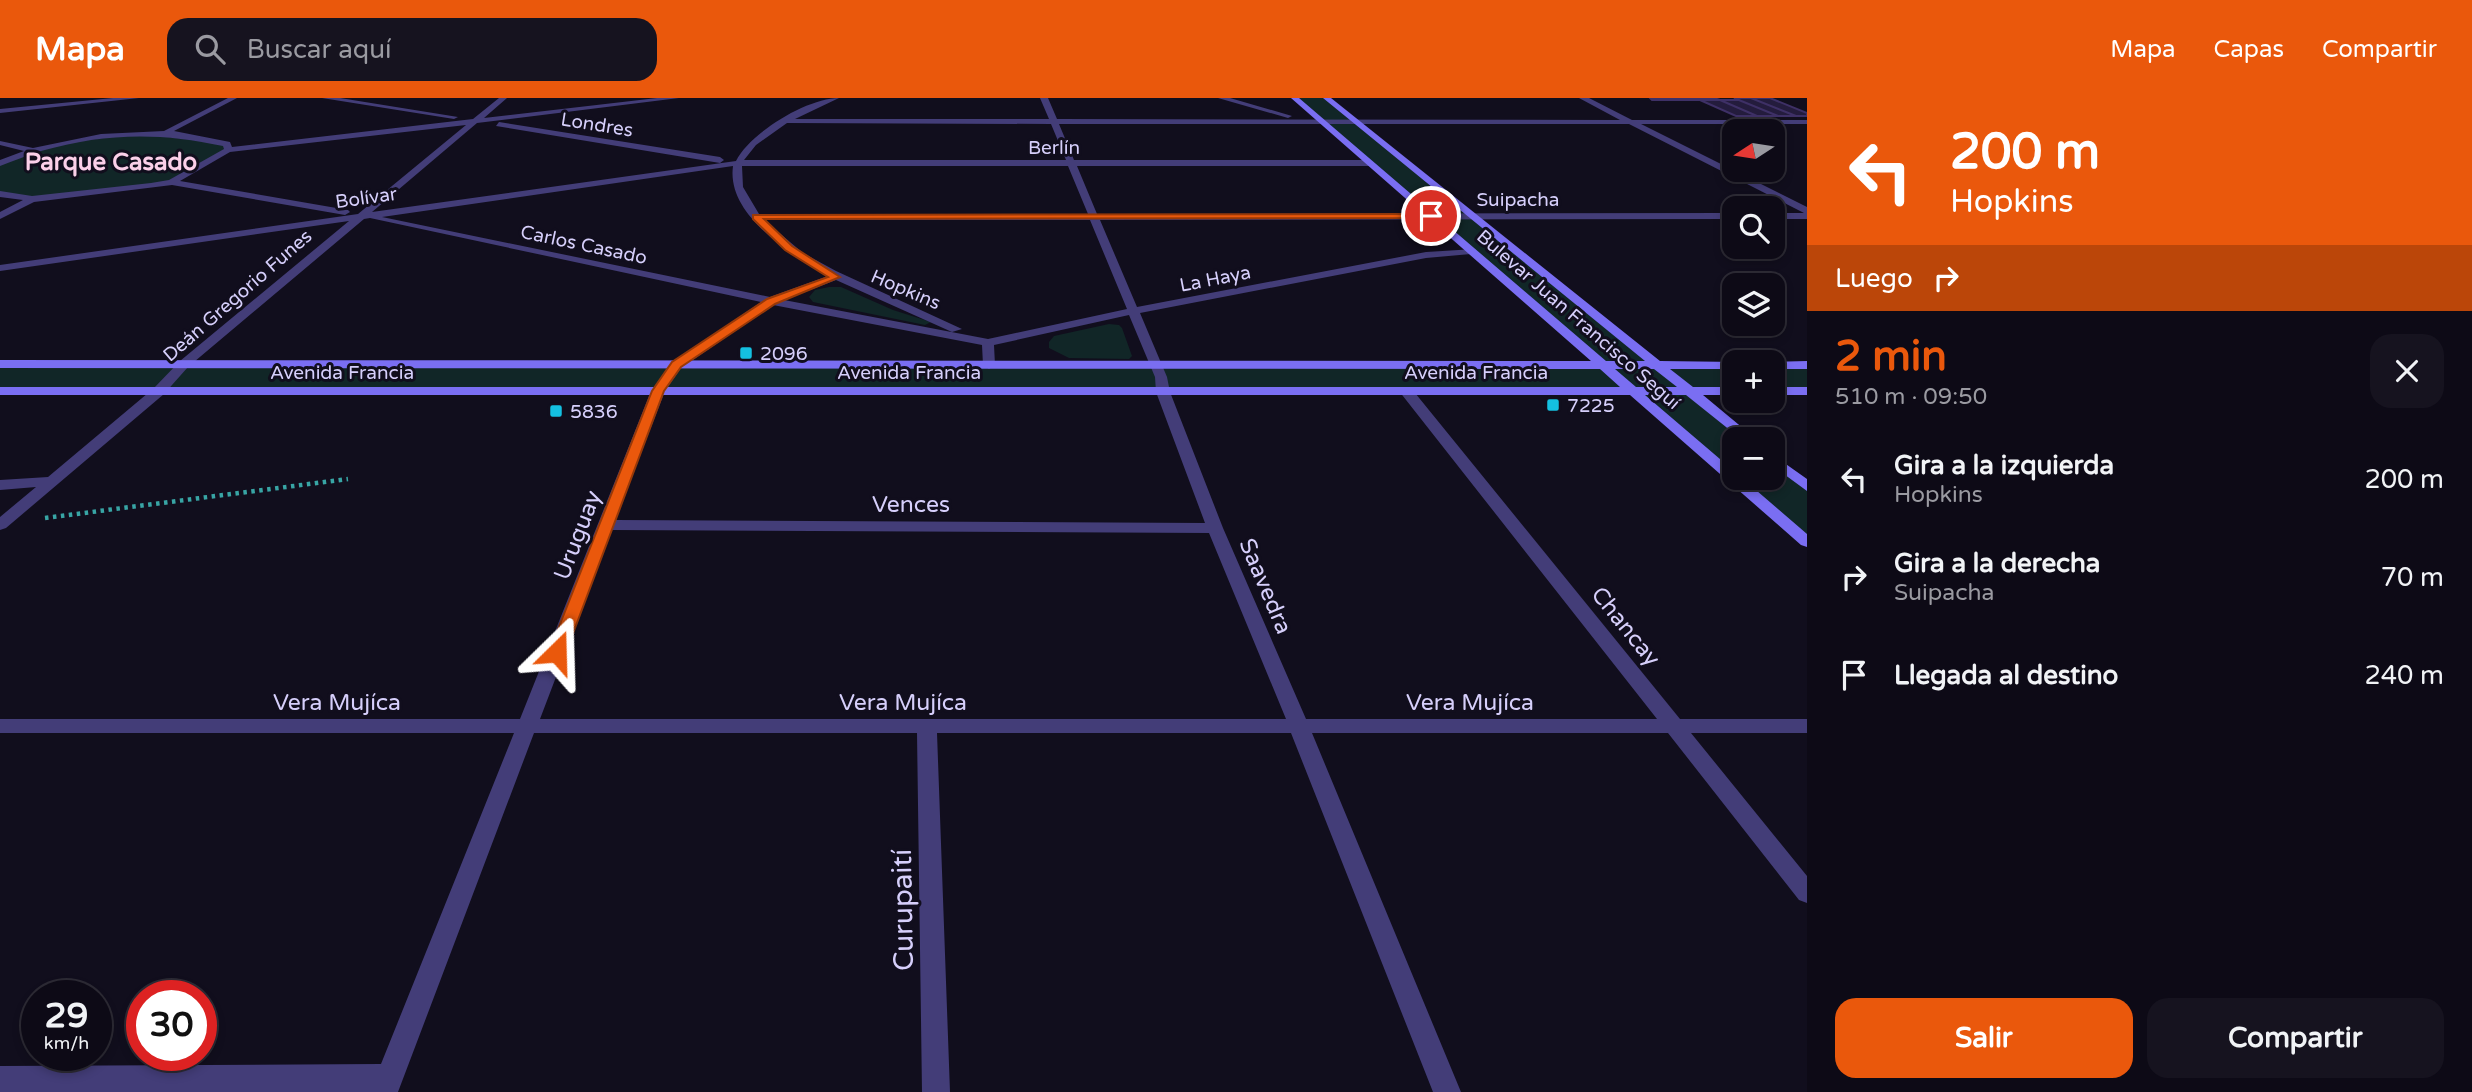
<!DOCTYPE html>
<html lang="es">
<meta charset="utf-8">
<style>
body{margin:0;font-family:"Varela Round",sans-serif;background:#16131f;color:#f1f3f6;height:100vh;display:flex;flex-direction:column;font-size:26px;white-space:nowrap}
*{box-sizing:border-box;margin:0}
p{font-size:23px;color:#9a9aa1}
.icon{flex:none;width:38px;height:38px;fill:none;stroke:currentColor;stroke-width:2;stroke-linecap:round;stroke-linejoin:round}
.map{position:relative;flex:1;overflow:hidden}
.sheet{display:flex;flex-direction:column;background:#0d0a16;width:665px}
.sheet>*{flex:none}
.hud{background:#ea580c;color:#fff;overflow:hidden}
.needle{width:46px;rotate:258deg}
.tools{position:absolute;left:1722px;top:21px;display:grid;gap:14px}
.tools a{display:grid;place-items:center;width:63px;height:63px;border-radius:14px;background:#0d0a16;box-shadow:0 4px 10px #0003,0 0 0 2px #2d2b35;font-size:35px}
.speed{position:absolute;left:21px;top:882px;display:flex;gap:14px;font-size:35px;font-weight:700;text-align:center}
.speed>*{display:grid;place-content:center;width:91px;height:91px;border-radius:50%;background:#0d0a16;box-shadow:0 4px 10px #0003,0 0 0 2px #2d2b35;line-height:1}
.speed small{font-size:18px;font-weight:400}
.speed .limit{border:10px solid #d22;background:#fff;color:#111}
.pin{position:absolute;display:grid;place-items:center;width:60px;height:60px;color:#fff;margin:-30px;border:4px solid #fff;border-radius:50%;box-shadow:0 2px 7px #0007}
.me{position:absolute;width:77px;margin:-38px;rotate:22deg;stroke-linejoin:round;filter:drop-shadow(0 0 5px #0008)}
.turn{display:flex;align-items:center;gap:24px;height:147px;padding:0 28px;font-size:32px}
.turn .icon{width:91px;height:91px;stroke-width:2.5}
.turn b{display:block;font-size:49px;line-height:60px}
.then{display:flex;align-items:center;height:66px;padding:0 28px;background:#0003;gap:14px;font-size:26px}
.round{display:grid;place-items:center;flex:none;width:74px;height:74px;border-radius:21px;background:#16131f}
.headline{display:flex;align-items:center;justify-content:space-between;height:119px;padding:0 28px}
h1{font-size:42px;font-weight:800;line-height:52px;color:#ea580c}
.button{display:flex;gap:14px;margin-top:auto;padding:14px 28px}
.button a{flex:1;height:80px;border-radius:21px;background:#ea580c;color:#fff;font-size:28px;font-weight:800;line-height:80px;text-align:center}
.button a+a{background:#16131f;color:#f1f3f6}
ul{padding:0;list-style:none}
li{display:flex;align-items:center;gap:21px;height:98px;padding:0 28px}
li div{flex:1}
li b{display:block;font-size:26px}
li em{font-style:normal}
header{display:flex;align-items:center;gap:42px;box-sizing:border-box;height:98px;padding:0 35px;background:#ea580c;color:#fff}
header strong{font-size:33px}
nav{display:flex;gap:38px;margin-inline-start:auto;font-size:24px}
.search{width:490px;height:63px;background:#16131f;display:flex;align-items:center;gap:18px;box-sizing:border-box;padding:0 24px;border-radius:21px;color:#9a9aa1;font-size:26px}
main{display:flex;flex:1;min-height:0}
.map>svg:first-child{display:block}
.green{fill:#112627}
.building{fill:#241c3d;stroke:#3e3066;stroke-width:2}
.lines{fill:none;stroke-linecap:round;stroke-linejoin:round}
.path{stroke:#38a5a5;stroke-width:4.5;stroke-dasharray:3.5 4.5;stroke-linecap:butt}
.minor{fill:#433d78;fill-rule:evenodd}
.secondary{fill:#7a6ef2;fill-rule:evenodd}
.route{fill:#ea580c;stroke:#983908;stroke-width:2}
.poi-dot{fill:#14c0e1;stroke:#110e1d;stroke-width:2.5}
.labels{text-anchor:middle;stroke-width:6;stroke-linejoin:round;paint-order:stroke}
.far-street-label{font-size:19px;fill:#d6cffb;stroke:#110e1d}
.far-poi-label{font-size:19px;fill:#d6cffb;stroke:#110e1d;text-anchor:start}
.street-label{font-size:23px;fill:#d6cffb;stroke:#110e1d}
.far-district-label{font-size:24px;font-weight:bold;fill:#fbd0e9;stroke:#110e1d}
.near-street-label{font-size:28px;fill:#d6cffb;stroke:#110e1d}
</style>
<header>
<strong>Mapa</strong>
<div class="search"><svg class="icon" aria-label="search" viewBox="0 0 24 24"><circle cx="10" cy="10" r="6"/><path d="M15 15l6 6"/></svg>Buscar aquí</div>
<nav><a>Mapa</a><a>Capas</a><a>Compartir</a></nav>
</header>
<main>
<div class="map">
<svg width="1807" height="994" viewBox="0 0 1807 994">
<rect width="100%" height="100%" fill="#110e1d"/>
<path class="green" d="M1295,0h32l330,267h77v26l-44,1 59,47h-15v39h39v-19l34,27v56l-174,-151h-1633v-27l1602,1z
M141,36l86,10 1,6 -56,32 -140,17 -32,-5v-31c47,-21 90,-23 141,-29z
M829,189h12l52,23 38,12 -6,3 -112,-23 -4,-5 6,-7z
M1109,226l10,1 3,3 10,28 -3,3 -60,-1 -20,-10v-6l5,-6z
M1773,267h34v26h-34z"/>
<path class="building" d="M1650,0h64l6,2h-68z
M1734,0h17l45,18h-18z
M1751,0h19l37,15v3h-11z
M1700,2h20l37,16h-21z
M1720,2h19l39,16h-21z"/>
<g class="lines">
<path class="path" d="M45,420l303,-39"/>
<path class="minor" d="M113,0h26l-139,15v-4z
M228,0h9l-63,33 56,11 2,5 241,-28 26,-21h8l-23,20 173,-20h22l-202,25 -105,89 364,-51c14,-28 71,-63 103,-63l-44,21h254l-9,-21h8l9,21 563,1 -41,-22h10l43,22h175v4h-166l166,83v12h-34v-6h31l-175,-89h-570l15,36h295l4,3 -4,3h-292l20,48 637,-1v6l-634,1 37,87 289,-55 49,-3 1,2 -5,3 -45,4 -286,55 27,64 3,15 53,136 83,191h351l-258,-328 7,-4 5,1 269,331h127v14h-116l116,143v27l-8,-3 -131,-167h-356l149,359h-28l-142,-359h-354l13,359h-28l-5,-359h-383l-136,359h-398v-26l381,-2 133,-331h-514v-14h520l131,-328 22,-29 88,-60 -391,-84 -6,1 -176,148 -24,27 -158,134 -6,2v-13l36,-30 -36,3v-10l48,-3 106,-89 26,-27 169,-140 -349,50v-6l358,-51 108,-89 -236,27 -50,29 168,29 2,2 -5,3 -173,-30 -138,17 -34,17v-7l23,-12 -23,-3v-6l32,5 119,-13 18,-3 55,-31 -1,-3c-64,-14 -119,-13 -182,5 -14,4 -27,10 -41,15v-6l24,-9 -24,-6v-4l33,7 68,-14 63,-3zM787,25l264,1 15,36h-322l12,-15zM733,68c-7,50 59,88 95,110l-58,21 -388,-80zM742,68h326l20,48h-329l-16,-27zM764,122h326l37,89 -139,30 -204,-39 52,-20 116,52 10,-3 -126,-58 -33,-18zM773,207l209,40 1,20 6,4 6,-4 -1,-20 135,-30 26,62 1,15 49,131 -590,-3 50,-129 16,-23zM612,432l597,3 77,186h-746z
M322,0h18l118,19 -4,2z
M1218,0h12l62,18 -4,2z
M499,24l221,35 4,3 -4,3 -224,-37z"/>
<path class="secondary" d="M1291,0h8l307,263h39l-322,-263h8l329,263 78,1h-4v7h-64l23,18h41v8h-31l53,44h-15l-55,-44h-41l89,76v7h8l65,56v13l-6,-2 -171,-150h-1630v-8h1620l-20,-18 -1600,-1v-8l1591,1zM1615,271h39l23,18h-41z
M1807,263v8h-34v-7h-4z
M1773,289h34v8h-34z
M1773,357l34,24v12l-34,-25z"/>
</g>
<path class="route" d="M1431,116h3v4l-670,1 28,27 48,31 -65,27 -94,63 -17,24 -98,261 -9,5 -8,-5 103,-261 20,-29 95,-63 61,-22 -43,-27 -32,-31v-4z"/>
<g class="poi-dot">
<rect x="739" y="248" width="14" height="14" rx="3.5"/>
<rect x="1546" y="300" width="14" height="14" rx="3.5"/>
<rect x="549" y="306" width="14" height="14" rx="3.5"/>
</g>
<g class="labels">
<g class="far-street-label">
<text transform="translate(597 26) rotate(9)" y="7">Londres</text>
<text x="1054" y="56">Berlín</text>
<text transform="translate(366 99) rotate(-8)" y="7">Bolívar</text>
<text x="1518" y="108">Suipacha</text>
<text transform="translate(584 146) rotate(12)" y="7">Carlos Casado</text>
<text transform="translate(1215 180) rotate(-11)" y="7">La Haya</text>
<text transform="translate(906 191) rotate(23)" y="7">Hopkins</text>
<text transform="translate(237 197) rotate(-41)" y="7">Deán Gregorio Funes</text>
<text transform="translate(1579 221) rotate(41)" y="7">Bulevar Juan Francisco Seguí</text>
<text x="342" y="281">Avenida Francia</text>
<text x="909" y="281">Avenida Francia</text>
<text x="1476" y="281">Avenida Francia</text>
</g>
<g class="far-poi-label">
<text x="760" y="262">2096</text>
<text x="1567" y="314">7225</text>
<text x="570" y="320">5836</text>
</g>
<g class="street-label">
<text x="911" y="414">Vences</text>
<text transform="translate(577 437) rotate(-69)" y="8">Uruguay</text>
<text transform="translate(1266 488) rotate(67)" y="8">Saavedra</text>
<text transform="translate(1626 528) rotate(51)" y="8">Chancay</text>
<text x="337" y="612">Vera Mujíca</text>
<text x="903" y="612">Vera Mujíca</text>
<text x="1470" y="612">Vera Mujíca</text>
</g>
<g class="far-district-label">
<text x="111" y="72">Parque Casado</text>
</g>
<g class="near-street-label">
<text transform="translate(902 812) rotate(-91)" y="10">Curupaití</text>
</g>
</g>
</svg>
<div class="tools">
<a><svg class="needle" viewBox="-14 -14 28 28"><path d="M0-13l5 13h-10z" fill="#e53935"/><path d="M0 13l5-13h-10z" fill="#9a9aa1"/></svg></a>
<a><svg class="icon" aria-label="search" viewBox="0 0 24 24"><circle cx="10" cy="10" r="6"/><path d="M15 15l6 6"/></svg></a>
<a><svg class="icon" aria-label="layers" viewBox="0 0 24 24"><path d="M12 4l9 5-9 5-9-5zM3 14l9 5 9-5"/></svg></a>
<a>+</a>
<a>−</a>
</div>
<div class="speed"><div>29<small>km/h</small></div><div class="limit">30</div></div>
<div class="pin" style="left:1431px;top:118px;background:#d93025"><svg class="icon" aria-label="arrive" viewBox="0 0 24 24"><path d="M6 21V4h12l-3 4 3 4H6"/></svg></div>
<svg class="me" style="left:557px;top:554px" viewBox="-20 -20 40 40"><path d="M0-17L14 15 0 8-14 15z" fill="#ea580c" stroke="#fff" stroke-width="4"/></svg>
</div>
<section class="sheet">
<div class="hud">
<div class="turn"><svg class="icon" aria-label="left" viewBox="0 0 24 24"><path d="M17 20v-9H6M10 6l-5 5 5 5"/></svg><div><b>200 m</b>Hopkins</div></div>
<div class="then">Luego<svg class="icon" aria-label="right" viewBox="0 0 24 24"><path d="M7 20v-9h11M14 6l5 5-5 5"/></svg></div>
</div>
<div class="headline"><div><h1>2 min</h1><p>510 m · 09:50</p></div><a class="round"><svg class="icon" aria-label="close" viewBox="0 0 24 24"><path d="M6 6l12 12M18 6L6 18"/></svg></a></div>
<ul>
<li><svg class="icon" aria-label="left" viewBox="0 0 24 24"><path d="M17 20v-9H6M10 6l-5 5 5 5"/></svg><div><b>Gira a la izquierda</b><p>Hopkins</p></div><em>200 m</em></li>
<li><svg class="icon" aria-label="right" viewBox="0 0 24 24"><path d="M7 20v-9h11M14 6l5 5-5 5"/></svg><div><b>Gira a la derecha</b><p>Suipacha</p></div><em>70 m</em></li>
<li><svg class="icon" aria-label="arrive" viewBox="0 0 24 24"><path d="M6 21V4h12l-3 4 3 4H6"/></svg><div><b>Llegada al destino</b></div><em>240 m</em></li>
</ul>
<div class="button"><a>Salir</a><a>Compartir</a></div>
</section>
</main>
